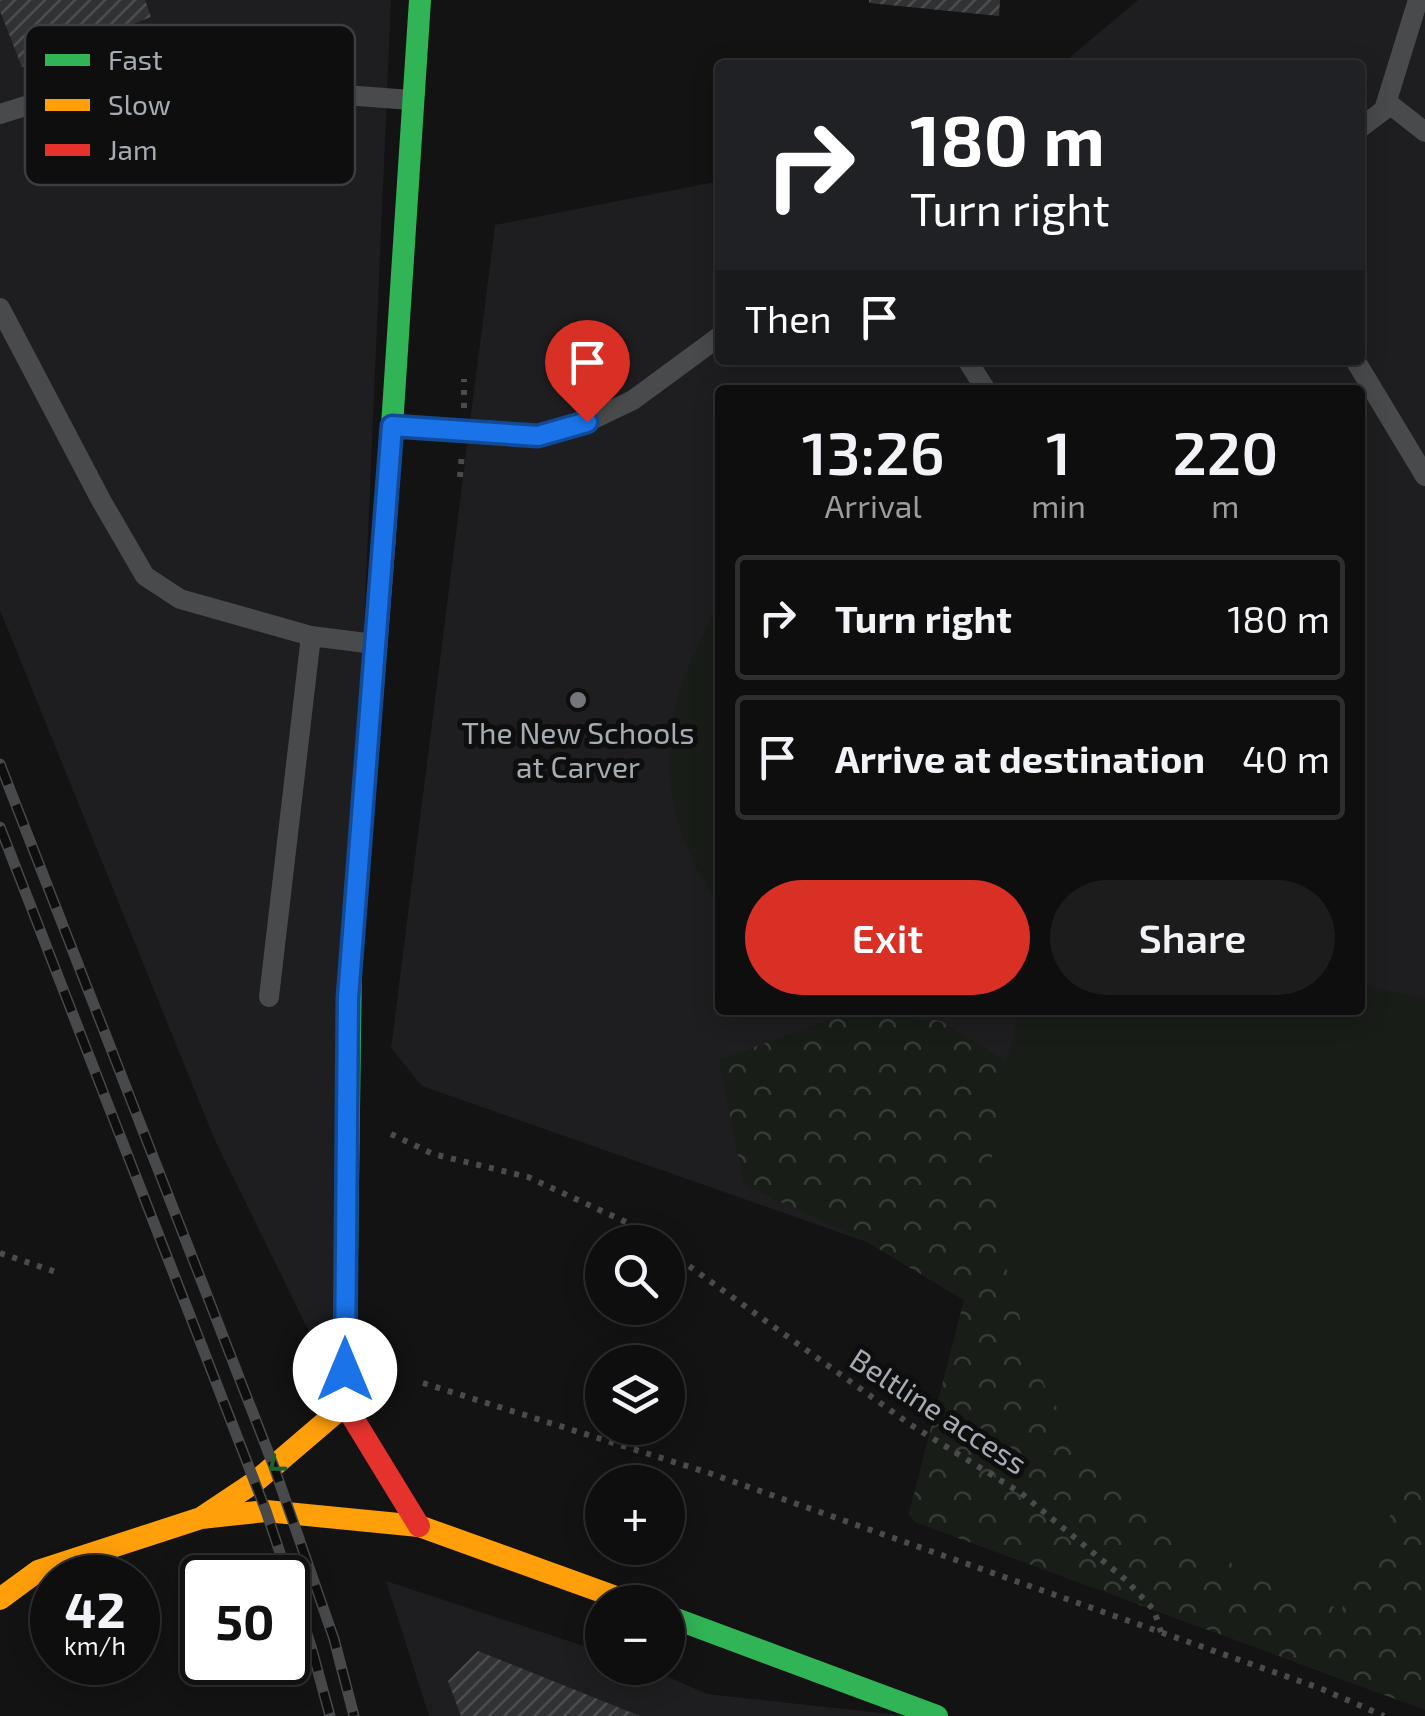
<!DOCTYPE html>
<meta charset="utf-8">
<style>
body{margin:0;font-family:"Exo 2",sans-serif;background:#1c1c1d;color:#f1f3f6;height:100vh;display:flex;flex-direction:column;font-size:38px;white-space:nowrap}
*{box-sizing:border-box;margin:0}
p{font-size:32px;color:#9b9c9e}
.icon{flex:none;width:55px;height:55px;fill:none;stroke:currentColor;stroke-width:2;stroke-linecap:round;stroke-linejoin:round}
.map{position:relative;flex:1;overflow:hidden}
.panel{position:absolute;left:715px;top:385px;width:650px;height:630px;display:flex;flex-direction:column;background:#0e0e0f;border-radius:10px;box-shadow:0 5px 25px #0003,0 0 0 2px #2e2e2f}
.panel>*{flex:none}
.guide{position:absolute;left:715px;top:60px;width:650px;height:305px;border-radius:10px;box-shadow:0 5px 25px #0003,0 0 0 2px #2e2e2f;background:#202124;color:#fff;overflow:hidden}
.controls{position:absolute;left:585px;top:1225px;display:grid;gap:20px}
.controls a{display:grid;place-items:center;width:100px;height:100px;border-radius:50%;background:#0e0e0f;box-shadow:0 5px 25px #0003,0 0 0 2px #2e2e2f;font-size:50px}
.speed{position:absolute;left:30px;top:1555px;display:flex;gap:20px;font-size:50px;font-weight:700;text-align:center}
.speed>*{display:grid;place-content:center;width:130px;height:130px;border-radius:50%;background:#0e0e0f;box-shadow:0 5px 25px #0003,0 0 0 2px #2e2e2f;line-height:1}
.speed small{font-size:25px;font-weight:400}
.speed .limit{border:5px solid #111;border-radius:15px;background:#fff;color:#111}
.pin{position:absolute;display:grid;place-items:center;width:85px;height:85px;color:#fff;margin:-102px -42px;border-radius:50% 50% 50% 0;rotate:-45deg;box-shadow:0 0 10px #0007}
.pin .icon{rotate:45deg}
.me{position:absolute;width:110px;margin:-55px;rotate:0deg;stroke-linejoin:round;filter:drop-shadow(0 0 8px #0008)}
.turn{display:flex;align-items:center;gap:35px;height:210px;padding:0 30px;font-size:45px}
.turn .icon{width:130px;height:130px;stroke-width:2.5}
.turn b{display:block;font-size:70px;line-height:85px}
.then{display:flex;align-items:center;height:95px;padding:0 30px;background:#0003;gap:20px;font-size:38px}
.eta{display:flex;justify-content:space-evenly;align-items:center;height:170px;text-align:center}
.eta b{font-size:60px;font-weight:600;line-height:70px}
.button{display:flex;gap:20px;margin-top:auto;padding:20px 30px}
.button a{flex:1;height:115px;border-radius:60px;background:#d93025;color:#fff;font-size:40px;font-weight:600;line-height:115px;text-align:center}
.button a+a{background:#1c1c1d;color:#f1f3f6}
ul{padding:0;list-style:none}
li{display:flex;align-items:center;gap:30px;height:125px;margin:0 20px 15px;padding:0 10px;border:5px solid #2e2e2f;border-radius:10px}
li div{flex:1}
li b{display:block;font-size:38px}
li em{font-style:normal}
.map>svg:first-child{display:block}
.built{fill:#1e1e20;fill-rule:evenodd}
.forest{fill:url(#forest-crowns)}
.pitch{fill:#191d18}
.building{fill:url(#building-hatch)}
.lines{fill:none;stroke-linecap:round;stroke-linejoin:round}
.path{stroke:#494b4d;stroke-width:6;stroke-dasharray:5 8;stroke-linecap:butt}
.lane{stroke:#484a4c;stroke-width:20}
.fast{stroke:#30b455;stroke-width:22}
.slow{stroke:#ff9f0a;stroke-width:22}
.jam{stroke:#e5322d;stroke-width:22}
.rail-casing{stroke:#48494b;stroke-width:11}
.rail{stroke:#0e0e0f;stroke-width:8;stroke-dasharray:22;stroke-linecap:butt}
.oneway{stroke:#1f6132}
.route-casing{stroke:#114b97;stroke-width:25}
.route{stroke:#1a73e8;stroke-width:18}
.poi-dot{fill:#73767b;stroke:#0e0e0f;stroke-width:4}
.labels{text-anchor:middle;stroke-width:10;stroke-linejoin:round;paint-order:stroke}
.poi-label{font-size:30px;fill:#a6acb3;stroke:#0e0e0f}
.street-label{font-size:30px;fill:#a6acb3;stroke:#0e0e0f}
.key{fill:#0e0e0f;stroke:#3c3d40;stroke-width:2.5}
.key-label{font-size:28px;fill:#a6acb3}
</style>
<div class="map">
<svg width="1425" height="1716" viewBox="0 0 1425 1716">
<defs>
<pattern id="forest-crowns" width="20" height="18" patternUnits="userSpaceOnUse" patternTransform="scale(2.5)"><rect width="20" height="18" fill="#191d18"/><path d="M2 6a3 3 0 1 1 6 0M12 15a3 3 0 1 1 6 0" fill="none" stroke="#373b37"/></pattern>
<pattern id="building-hatch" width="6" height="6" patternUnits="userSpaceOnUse" patternTransform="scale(2.5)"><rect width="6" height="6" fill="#313234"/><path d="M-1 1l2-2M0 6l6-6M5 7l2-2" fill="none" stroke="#4c4d4f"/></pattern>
</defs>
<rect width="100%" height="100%" fill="#131314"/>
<path class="built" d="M0,0h391l-43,998 -3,407 -131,-267 -214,-528z
M1138,0h287v1710l-510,-188 -6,-8 55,-214 -97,-58 -445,-156 -31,-38 104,-823 225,-44v179h640v-295h-299zM720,390h640v620h-640z
M386,1581l216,71v16h46l59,26 201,22h-479z"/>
<path class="forest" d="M856,1010l85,11 65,40 -14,98 9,89 24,88 24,60 47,67 203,137 43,8 83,-160v262l-510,-188 -6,-8 55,-214 -97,-58 -123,-57 -25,-125z"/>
<path class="pitch" d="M720,605v302c-71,-106 -65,-194 0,-302z
M1360,985l65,13v450l-83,160 -43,-8 -103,-56 -100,-81 -47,-67 -24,-60 -24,-88 -9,-89 6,-65 22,-84h340z"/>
<path class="building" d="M0,0h145l6,17 -129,50 -22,-56z
M869,0h131l-1,16 -130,-13z
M478,1651l162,65h-179l-13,-35z"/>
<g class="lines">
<path class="path" d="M464,408v-29
M460,477l2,-24
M391,1134l42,20 95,23 100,46 28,19
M668,1251l243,174 110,68 105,87 28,30 7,22
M0,1253l56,19
M423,1383l286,90 613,216 62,27"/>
<path class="lane" d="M1387,102l38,30
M0,114l116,-36 295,22
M1360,128l24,-18 34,-110
M0,308l102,194 43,74 35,23 131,37 63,8
M967,360l19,30
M1355,360l70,116
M394,426l144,10 49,-14 46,-22 87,-64
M269,997l42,-361"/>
<path class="fast" d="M384,548l36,-548
M345,1405l6,-442
M668,1616l269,100"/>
<path class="slow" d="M201,1518l65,-7 153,15 211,76
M0,1599l38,-28 163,-53 54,-36 90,-77"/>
<path class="jam" d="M351,963l33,-415
M345,1405l74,121"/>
<g class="rail-casing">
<path id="rail" d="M0,764l274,703 60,172 20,77
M0,827l266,684 45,135 19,70"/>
</g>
<use href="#rail" class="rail"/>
</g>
<defs><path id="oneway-chevron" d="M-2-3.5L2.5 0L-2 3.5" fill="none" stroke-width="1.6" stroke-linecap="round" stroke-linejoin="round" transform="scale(2.5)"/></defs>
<use class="oneway" href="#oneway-chevron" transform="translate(276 1465) rotate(140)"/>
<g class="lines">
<g class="route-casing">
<path id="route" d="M345,1370l3,-372 44,-572 146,10 49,-14"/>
</g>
<use href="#route" class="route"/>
</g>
<circle class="poi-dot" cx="578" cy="700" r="10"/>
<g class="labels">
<g class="poi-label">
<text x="578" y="744">The New Schools<tspan x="578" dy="34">at Carver</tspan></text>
</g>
<g class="street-label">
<text transform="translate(938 1412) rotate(33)" y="10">Beltline access</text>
</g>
</g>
<rect x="25" y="25" width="330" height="160" rx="15" class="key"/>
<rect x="45" y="54" width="45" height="12" fill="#30b455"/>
<rect x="45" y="99" width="45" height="12" fill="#ff9f0a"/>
<rect x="45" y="144" width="45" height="12" fill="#e5322d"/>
<g class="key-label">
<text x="108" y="70">Fast</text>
<text x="108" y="115">Slow</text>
<text x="108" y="160">Jam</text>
</g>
</svg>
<div class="controls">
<a><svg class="icon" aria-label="search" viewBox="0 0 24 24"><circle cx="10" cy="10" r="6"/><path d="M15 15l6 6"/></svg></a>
<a><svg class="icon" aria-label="layers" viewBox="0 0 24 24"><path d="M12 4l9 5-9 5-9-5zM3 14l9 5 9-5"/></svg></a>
<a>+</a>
<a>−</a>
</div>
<div class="speed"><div>42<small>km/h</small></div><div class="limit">50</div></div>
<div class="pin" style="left:587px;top:422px;background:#d93025"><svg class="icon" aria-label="arrive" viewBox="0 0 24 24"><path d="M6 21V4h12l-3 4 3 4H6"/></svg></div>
<svg class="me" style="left:345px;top:1370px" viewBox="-20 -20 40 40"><circle r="19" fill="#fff"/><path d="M0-13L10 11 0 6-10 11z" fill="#1a73e8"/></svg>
<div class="guide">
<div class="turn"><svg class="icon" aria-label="right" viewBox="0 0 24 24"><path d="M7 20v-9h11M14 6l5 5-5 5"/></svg><div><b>180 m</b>Turn right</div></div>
<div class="then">Then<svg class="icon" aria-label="arrive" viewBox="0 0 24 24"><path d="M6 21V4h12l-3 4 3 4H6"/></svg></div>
</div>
<section class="panel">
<div class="eta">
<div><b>13:26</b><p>Arrival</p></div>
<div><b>1</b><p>min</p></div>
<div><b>220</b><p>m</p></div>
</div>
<ul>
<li><svg class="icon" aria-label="right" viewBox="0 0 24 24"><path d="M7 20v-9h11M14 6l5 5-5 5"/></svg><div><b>Turn right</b></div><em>180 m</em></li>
<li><svg class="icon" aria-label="arrive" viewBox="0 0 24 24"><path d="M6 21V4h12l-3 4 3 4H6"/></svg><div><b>Arrive at destination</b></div><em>40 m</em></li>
</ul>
<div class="button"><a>Exit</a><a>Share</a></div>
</section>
</div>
